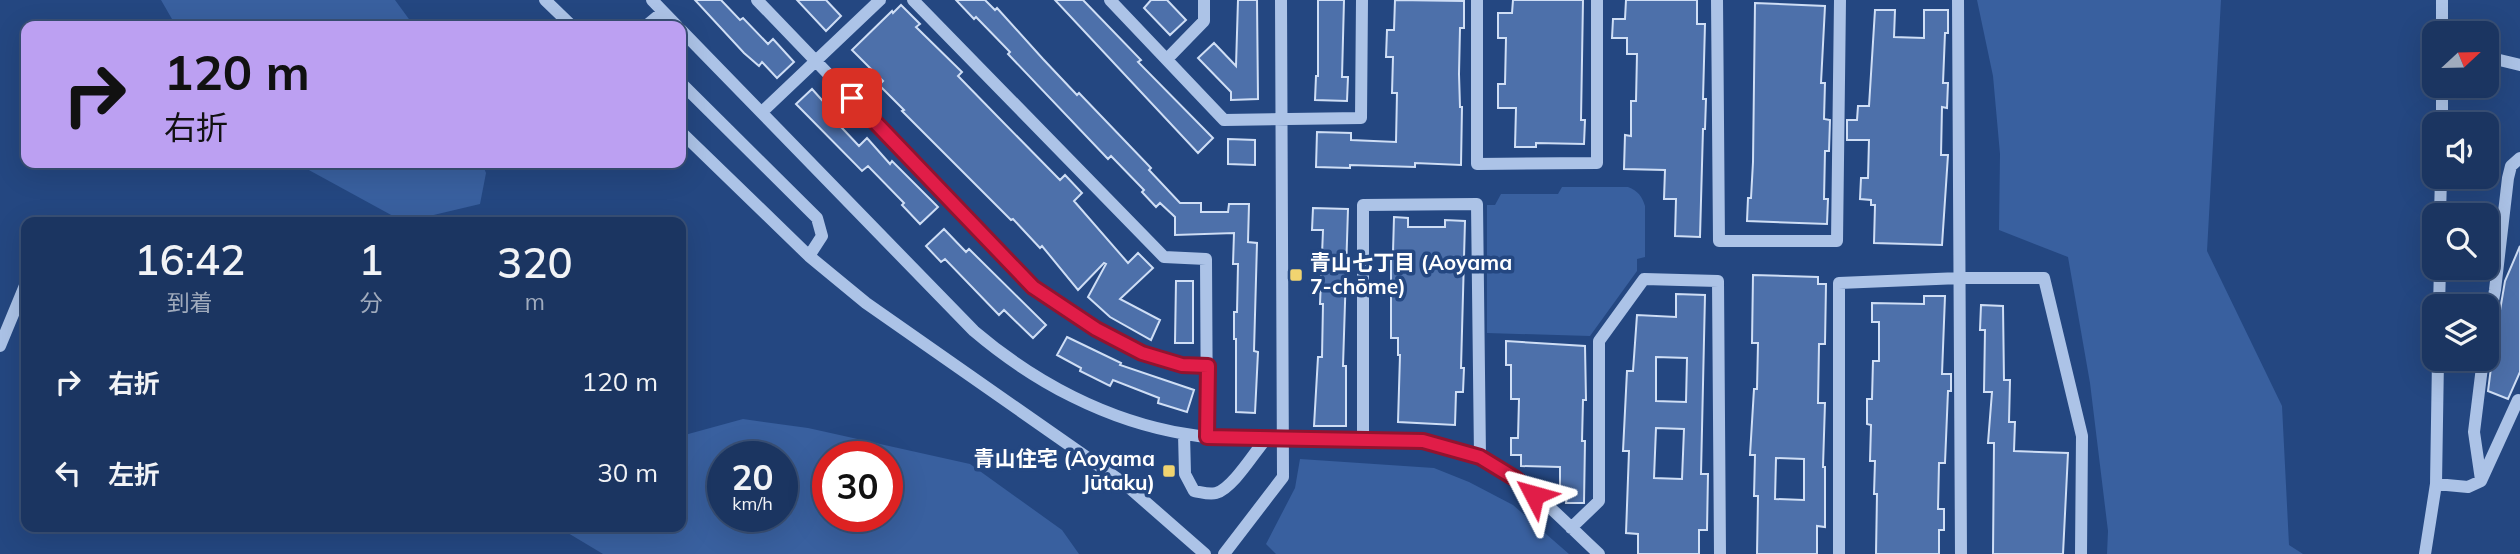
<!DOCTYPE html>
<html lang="ja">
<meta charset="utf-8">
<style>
body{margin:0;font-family:Mulish,"Noto Sans JP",sans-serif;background:#28406a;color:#f1f3f6;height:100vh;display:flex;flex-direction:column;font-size:26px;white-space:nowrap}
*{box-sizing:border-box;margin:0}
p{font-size:23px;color:#a0abbd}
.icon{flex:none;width:38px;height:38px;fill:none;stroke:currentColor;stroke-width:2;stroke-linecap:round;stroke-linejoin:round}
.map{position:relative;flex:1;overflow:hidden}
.side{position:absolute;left:21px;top:217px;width:665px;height:315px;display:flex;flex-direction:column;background:#1b3561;border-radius:14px;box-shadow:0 7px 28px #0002,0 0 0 2px #395076}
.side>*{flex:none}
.banner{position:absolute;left:21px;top:21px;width:665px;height:147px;border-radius:14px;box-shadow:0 7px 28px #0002,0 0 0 2px #395076;background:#bca0f2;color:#111;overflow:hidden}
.needle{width:46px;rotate:68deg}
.tools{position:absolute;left:2422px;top:21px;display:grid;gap:14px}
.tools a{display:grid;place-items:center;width:77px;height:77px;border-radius:14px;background:#1b3561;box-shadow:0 7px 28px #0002,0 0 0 2px #395076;font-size:35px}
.speed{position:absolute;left:707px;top:441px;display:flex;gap:14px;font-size:35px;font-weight:700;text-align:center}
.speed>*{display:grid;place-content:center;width:91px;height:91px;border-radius:50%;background:#1b3561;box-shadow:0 7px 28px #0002,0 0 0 2px #395076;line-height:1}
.speed small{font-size:18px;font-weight:400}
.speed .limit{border:10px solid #d22;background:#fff;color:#111}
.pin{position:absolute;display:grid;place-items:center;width:60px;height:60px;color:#fff;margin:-30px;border-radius:14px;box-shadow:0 4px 10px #0006}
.me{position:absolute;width:77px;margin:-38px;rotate:309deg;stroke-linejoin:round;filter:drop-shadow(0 0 5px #0008)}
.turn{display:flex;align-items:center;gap:24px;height:147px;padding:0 28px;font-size:32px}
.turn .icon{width:91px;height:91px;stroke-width:2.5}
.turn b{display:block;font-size:49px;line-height:60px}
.eta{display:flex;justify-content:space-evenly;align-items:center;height:119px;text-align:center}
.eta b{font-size:42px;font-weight:600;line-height:49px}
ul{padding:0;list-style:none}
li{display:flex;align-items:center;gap:21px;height:91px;padding:0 28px}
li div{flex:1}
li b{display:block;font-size:26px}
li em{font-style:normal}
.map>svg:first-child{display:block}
.green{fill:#39609f;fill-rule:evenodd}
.building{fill:#4d70aa;stroke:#cfdef5;stroke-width:2;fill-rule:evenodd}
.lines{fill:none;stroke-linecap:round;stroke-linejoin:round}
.minor{stroke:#acc3e7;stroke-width:12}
.route-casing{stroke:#92132f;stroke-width:18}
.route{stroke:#e11d48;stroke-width:12}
.poi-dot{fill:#f1d470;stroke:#244781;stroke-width:2.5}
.labels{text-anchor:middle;stroke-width:7;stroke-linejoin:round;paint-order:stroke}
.poi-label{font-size:21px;font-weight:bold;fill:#fff;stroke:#244781;text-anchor:start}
</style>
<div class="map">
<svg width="2520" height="554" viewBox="0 0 2520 554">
<rect width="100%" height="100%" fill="#244781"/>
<path class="green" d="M161,0h234l19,26h-238z
M1977,0h244l-14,251 75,155 7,139 14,9h-196l1,-23 -18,-148 -22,-126 -69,-27 1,-76 -7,-78z
M296,163h186l4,10 -6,31 -76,18z
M1562,187h66c10,4 14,9 17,19v51l-8,2v12l-47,65 -103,-3v-128h8l6,-11h57z
M743,419l65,9 162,36 92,66 17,24h-476l-45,-27h123v-91zM723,457h59v59h-59zM828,457h59v59h-59z
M1300,459l134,9 35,14 44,23 56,49h-293l-10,-10 29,-56z"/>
<path class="building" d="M695,0h26l19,20 3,-2 25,26 5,-5 21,23 -17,16 -15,-16 -3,4 -15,-13z
M797,0h29l15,16 -15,15z
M956,0h29l10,10 2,-2 46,51 34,36 2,-2 72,75 -2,2 31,33h21v9h27l1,-8h20l-1,38 9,1 -3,108 4,1 -3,61 -19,-1v-73h-2v-27h3l1,-48h-5l1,-31 -59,2v-18l-15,-14 -4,4 -14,-15 2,-2 -33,-34 -3,3 -100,-105 2,-2 -34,-35 -2,2z
M1055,0h28l58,60 -3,2 75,76 -15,15z
M1151,0h16l19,20 -16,15 -26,-27z
M1238,0h19l1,99 -27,1v-8l-33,-34 16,-15 22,23z
M1318,0h26l-2,77h6l-1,24 -32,-1 1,-24h2z
M1395,0l69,1v27h-4l-1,46 1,33h2l-1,58 -46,-2v4l-65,-2v3l-34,-1 1,-35 34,1v7l45,2 1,-49h-5l1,-36h-7l1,-27h7z
M1513,0h70l-2,120h4l-1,24 -48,-1v4h-21l1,-39h-18v-24h7l1,-46h-8v-25h14z
M1626,0h71v24h8l-2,75h3l-1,30h-2l-3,108 -25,-1 1,-37h-12l1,-29 -41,-1 1,-34 6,1v-35h5l1,-47h-10v-16h-15l1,-19h12z
M1755,3l70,3 -4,77h4l-1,36 6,1 -1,31h-4l-1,48h4l-1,25 -80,-3 1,-23h3l2,-36z
M901,5l19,19 -4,3 46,45 -4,4 40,41 62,63 5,-5 17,18 -8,8 54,62 10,-10 15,15 -33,31 40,21 -9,20 -41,-23 -22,-20 18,-33 -2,-1 -26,27 -36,-44 -2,2 -27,-29 -2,1 -109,-109 2,-1 -25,-25 4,-4 -31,-31 40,-39 1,2z
M1875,10h20l-1,27 30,1v-28h24v23h-3l-2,50h5l-1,25 -5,-1 -1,48h7l-6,90 -68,-2 1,-38h-4v-5l-11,-1 1,-21h7l1,-38h-22v-20h10l1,-14h11z
M812,89l18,20 -3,3 32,34 8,-8 23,26 2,-3 46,46 -18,17 -18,-19 2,-2 -36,-37 -6,5 -66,-67z
M1228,139l27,1v25l-27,-1z
M1313,208l35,1 -5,157h3v60h-32l4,-69h4l1,-53h-3l3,-74h-11z
M1394,217l14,1v9h37v-7l20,1 -4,147h3l-1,24h-7l-1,33 -57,-3 2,-67h-2v-17h-7v-86h2z
M944,229l22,23 3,-3 77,76 -13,13 -29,-28 -5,5 -54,-56 -4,3 -15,-16z
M2520,246v126l-12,27 -20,-8 4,-31 -3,-8 1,-12 6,-6 9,-53z
M1753,275l65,2v7h8l-1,60h-6l-1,59h7l-2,64h2v60l-8,-1v28h-60l1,-58h-4l1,-41h-5l4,-66h3l1,-46h-6zM1776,458l28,1v41l-29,-1z
M1176,281h17v62h-18z
M1676,294l29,1 -4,179h7l-1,56h-8v24h-61v-20l-12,-1 3,-82h-6l4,-80h6l4,-56 39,2zM1656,357l31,1 -1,44 -30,-1zM1656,428l28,1 -2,50 -28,-1z
M1924,296h21l-3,78h9v17h-3l-3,72h-6l-1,46h6v21h-5v24h-63l1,-60h-3l1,-33h-5l1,-36 -4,-1v-25h5l1,-38h6v-39h-7v-19l52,1z
M1981,305l22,1 1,74h6l-1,42h6l-1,29 54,2 -5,101h-70l1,-111h-6l4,-51h-8l1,-62h-5z
M1067,337l54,26 -1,2 74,25 -7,22 -29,-9 1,-5 -46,-18 -3,6 -30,-15 1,-3 -24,-13z
M1506,341l79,5 1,54h-3l-1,41h3l-1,62h-18l1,-8h-7v-28l-39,-1v-11h-10v-17h7l1,-39h-8v-34h-5z"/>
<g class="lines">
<path class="minor" d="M545,0l27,26
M652,0l25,26
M757,0l276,287 63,42 46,24 41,12 25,1
M913,0l251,257 42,2 1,178
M1110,0l114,120 137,-2 1,-118
M1477,0v164l120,-1v-163
M1717,0l2,241h118l3,-241
M1958,0l3,554
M646,26l17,-14
M681,30l293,301c60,51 133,90 212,103 44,8 92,6 137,6 52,0 109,-5 157,17 43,19 84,65 119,97
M2442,33v-33
M2487,57l33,8
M1167,59l37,-38v-21
M681,83l136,135 5,18 -13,20
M762,112l118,-112
M2442,124v-38
M681,132l128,124 57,47 259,181 80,70
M2440,215l1,-38
M2439,306l1,-38
M2487,332l8,-42 13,-112 3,-12 9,-8
M0,346l26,-63
M1184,434l1,40 9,17c7,1 15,4 22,2 16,-4 38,-40 49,-53
M1363,440v-235l114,-1 3,253
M2481,480l-7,-48 9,-73
M2436,484l32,3 13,-6 37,-81 2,1
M1571,528l28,-27v-160l45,-62 74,2 2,273
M1224,554l59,-77 -2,-477
M1839,554v-271l121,-5h84l38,158 -1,118
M2425,554l11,-70 2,-125"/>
</g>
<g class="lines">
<g class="route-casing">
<path id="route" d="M852,98l181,189 63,42 46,24 40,12 26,1 -1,71 216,4 57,16 36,22 18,16"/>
</g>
<use href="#route" class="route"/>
</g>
<g class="poi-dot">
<rect x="1289" y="268" width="14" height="14" rx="3.5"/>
<rect x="1162" y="464" width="14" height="14" rx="3.5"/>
</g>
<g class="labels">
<g class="poi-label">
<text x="1310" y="270">青山七丁目 (Aoyama<tspan x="1310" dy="24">7-chōme)</tspan></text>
<text x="1155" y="466" text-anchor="end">青山住宅 (Aoyama<tspan x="1155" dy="24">Jūtaku)</tspan></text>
</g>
</g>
</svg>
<div class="tools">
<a><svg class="needle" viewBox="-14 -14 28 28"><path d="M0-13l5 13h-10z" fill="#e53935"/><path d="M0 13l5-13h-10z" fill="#a0abbd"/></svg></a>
<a><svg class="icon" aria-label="sound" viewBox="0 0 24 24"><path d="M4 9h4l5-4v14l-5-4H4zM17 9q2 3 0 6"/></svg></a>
<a><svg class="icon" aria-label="search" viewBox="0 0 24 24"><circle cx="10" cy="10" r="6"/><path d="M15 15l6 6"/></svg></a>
<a><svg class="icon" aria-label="layers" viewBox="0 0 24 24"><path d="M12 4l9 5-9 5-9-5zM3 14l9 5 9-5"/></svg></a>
</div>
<div class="speed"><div>20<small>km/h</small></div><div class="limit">30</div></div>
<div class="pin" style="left:852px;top:98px;background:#d93025"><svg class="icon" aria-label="arrive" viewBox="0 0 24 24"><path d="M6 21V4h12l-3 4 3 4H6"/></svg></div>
<svg class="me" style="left:1534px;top:495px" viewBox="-20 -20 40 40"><path d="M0-17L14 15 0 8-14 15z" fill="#e11d48" stroke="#fff" stroke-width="4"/></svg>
<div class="banner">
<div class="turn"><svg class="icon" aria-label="right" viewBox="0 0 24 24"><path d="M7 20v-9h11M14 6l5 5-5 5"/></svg><div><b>120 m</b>右折</div></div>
</div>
<section class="side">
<div class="eta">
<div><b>16:42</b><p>到着</p></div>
<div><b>1</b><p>分</p></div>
<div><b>320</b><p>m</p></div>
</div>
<ul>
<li><svg class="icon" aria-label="right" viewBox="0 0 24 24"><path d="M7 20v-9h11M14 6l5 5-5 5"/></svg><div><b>右折</b></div><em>120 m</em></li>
<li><svg class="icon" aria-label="left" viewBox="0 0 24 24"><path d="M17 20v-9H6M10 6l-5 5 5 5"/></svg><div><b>左折</b></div><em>30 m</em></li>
</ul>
</section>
</div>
